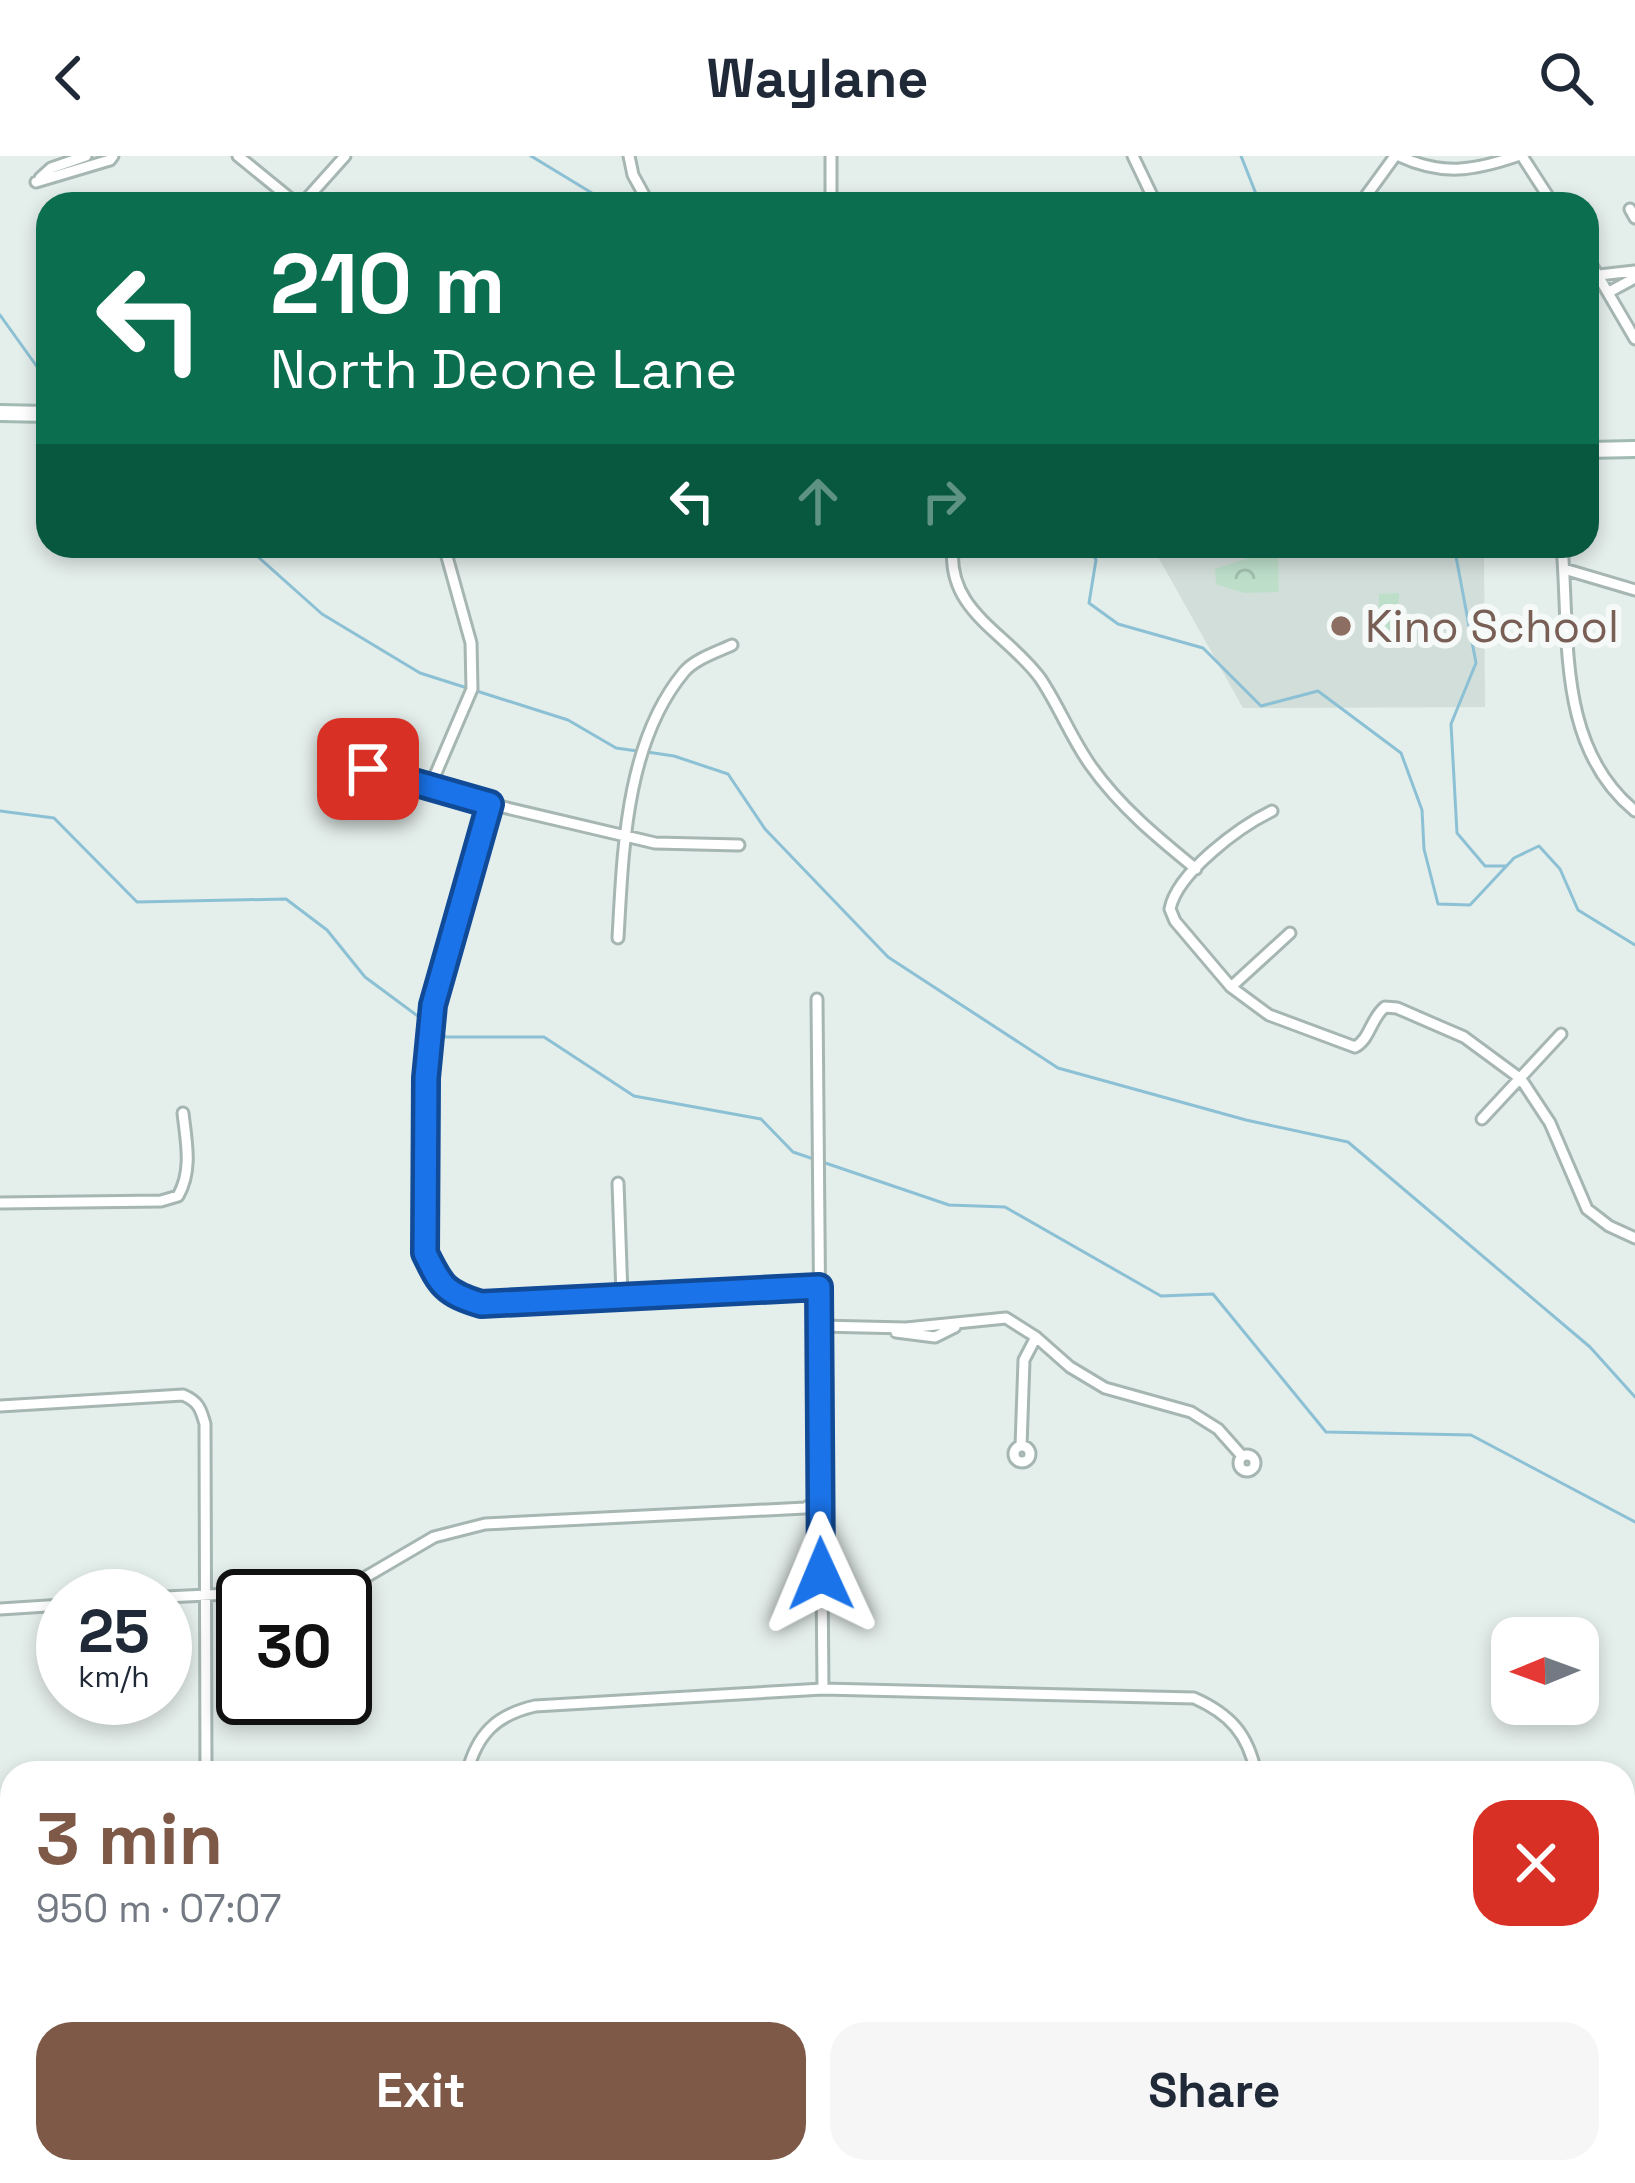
<!DOCTYPE html>
<meta charset="utf-8">
<style>
body{margin:0;font-family:"Space Grotesk",sans-serif;background:#f6f6f7;color:#1f2937;height:100vh;display:flex;flex-direction:column;font-size:45px;white-space:nowrap}
*{box-sizing:border-box;margin:0}
p{font-size:39px;color:#747a83}
.icon{flex:none;width:66px;height:66px;fill:none;stroke:currentColor;stroke-width:2;stroke-linecap:round;stroke-linejoin:round}
.map{position:relative;flex:1;overflow:hidden}
.panel{position:absolute;left:0px;top:1605px;width:1635px;height:423px;display:flex;flex-direction:column;background:#fff;border-radius:36px 36px 0 0;box-shadow:0 6px 18px #0003}
.panel>*{flex:none}
.guide{position:absolute;left:36px;top:36px;width:1563px;height:366px;border-radius:36px;box-shadow:0 6px 18px #0003;background:#0b6e4f;color:#fff;overflow:hidden}
.needle{width:78px;rotate:269deg}
.fabs{position:absolute;left:1491px;top:1461px;display:grid;gap:24px}
.fabs a{display:grid;place-items:center;width:108px;height:108px;border-radius:24px;background:#fff;box-shadow:0 6px 18px #0003;font-size:60px}
.speed{position:absolute;left:36px;top:1413px;display:flex;gap:24px;font-size:60px;font-weight:700;text-align:center}
.speed>*{display:grid;place-content:center;width:156px;height:156px;border-radius:50%;background:#fff;box-shadow:0 6px 18px #0003;line-height:1}
.speed small{font-size:30px;font-weight:400}
.speed .limit{border:6px solid #111;border-radius:18px;background:#fff;color:#111}
.pin{position:absolute;display:grid;place-items:center;width:102px;height:102px;color:#fff;margin:-51px;border-radius:24px;box-shadow:0 6px 18px #0006}
.me{position:absolute;width:132px;margin:-66px;rotate:359deg;stroke-linejoin:round;filter:drop-shadow(0 0 9px #0008)}
.turn{display:flex;align-items:center;gap:42px;height:252px;padding:0 36px;font-size:54px}
.turn .icon{width:156px;height:156px;stroke-width:2.5}
.turn b{display:block;font-size:84px;line-height:102px}
.lanes{display:flex;align-items:center;height:114px;padding:0 36px;background:#0003;justify-content:center;gap:60px;direction:ltr}
.lanes .off{opacity:.35}
.round{display:grid;place-items:center;flex:none;width:126px;height:126px;border-radius:36px;background:#f6f6f7}
.head{display:flex;align-items:center;justify-content:space-between;height:204px;padding:0 36px}
h1{font-size:72px;font-weight:700;line-height:90px;color:#7f5948}
.action{display:flex;gap:24px;margin-top:auto;padding:24px 36px}
.action a{flex:1;height:138px;border-radius:36px;background:#7f5948;color:#fff;font-size:48px;font-weight:700;line-height:138px;text-align:center}
.action a+a{background:#f6f6f7;color:#1f2937}
header{display:flex;justify-content:space-between;align-items:center;height:156px;padding:0 36px;background:#fff;font-size:54px;font-weight:700}
.map>svg:first-child{display:block}
.built{fill:#d2deda}
.green{fill:#bddfca}
.park{fill:url(#park-crowns)}
.lines{fill:none;stroke-linecap:round;stroke-linejoin:round}
.stream{stroke:#8cc0d4;stroke-width:3}
.minor-casing{stroke:#a6b6b3;stroke-width:15}
.secondary-casing{stroke:#a2bab4;stroke-width:20}
.minor{stroke:#fff;stroke-width:9}
.secondary{stroke:#fff;stroke-width:14}
.route-casing{stroke:#114b97;stroke-width:30}
.route{stroke:#1a73e8;stroke-width:21}
.education-dot{fill:#8d6e63;stroke:#f5faf8;stroke-width:4.5}
.labels{text-anchor:middle;stroke-width:12;stroke-linejoin:round;paint-order:stroke}
.education-label{font-size:45px;fill:#785e54;stroke:#f5faf8;text-anchor:start}
</style>
<header><svg class="icon" aria-label="back" viewBox="0 0 24 24"><path d="M15 5l-7 7 7 7"/></svg>Waylane<svg class="icon" aria-label="search" viewBox="0 0 24 24"><circle cx="10" cy="10" r="6"/><path d="M15 15l6 6"/></svg></header>
<div class="map">
<svg width="1635" height="2027" viewBox="0 0 1635 2027">
<defs>
<pattern id="park-crowns" width="20" height="18" patternUnits="userSpaceOnUse" patternTransform="scale(3)"><rect width="20" height="18" fill="#bddfca"/><path d="M2 6a3 3 0 1 1 6 0M12 15a3 3 0 1 1 6 0" fill="none" stroke="#a2c0ae"/></pattern>
</defs>
<rect width="100%" height="100%" fill="#e4eeeb"/>
<path class="built" d="M1152,390h332l1,161 -242,1z
M1635,1802v167l-12,-3v-161z
M0,1965h12v51h91l2,11h-105z"/>
<path class="green" d="M1399,437l-1,47h-19v-46z"/>
<path class="park" d="M1278,400l1,36 -35,1 -28,-9 -1,-15 34,-11z"/>
<g class="lines">
<path class="stream" d="M531,0l79,48
M1241,0l19,48
M0,159l48,67
M246,390l76,68 98,59 148,47 48,28 21,3
M1089,390l7,14 -7,43 29,21 85,24 58,58 57,-15 83,62 21,57 2,39 14,55 32,1 44,-47 25,-12 21,23 18,41 57,35
M1454,390l22,117 -25,61 6,109 28,33h21
M647,596l27,4 54,18 37,55 123,128 170,111 188,52 102,22 242,205 45,50
M0,655l54,7 83,84 149,-3 41,31 38,47 81,60h98l90,59 127,23 32,33 156,53 56,2 156,89 52,-2 113,138 145,3 164,87"/>
<g class="minor-casing">
<path id="minor" d="M238,0l59,48
M629,0l4,19 16,29
M1133,0l23,48
M1399,0c43,20 74,15 118,0
M1522,0l31,48
M40,22l11,-10 35,-12
M36,26l74,-22 3,-4
M1363,44l32,-44
M302,48l43,-48
M831,48v-48
M1630,53l5,9
M1587,101l48,82
M1599,119l36,-4
M1609,136l26,-14
M953,390c-7,65 53,86 87,132 19,28 31,60 51,88 29,41 67,72 105,103
M1562,390c8,92 -6,200 73,265
M1564,413l71,21
M336,604l154,44 165,39 84,2
M430,631l42,-98 -1,-46 -27,-97
M490,648l-57,201 -7,73 -1,175c16,33 20,40 56,51l338,-17
M1170,753l5,12 56,66 38,28 86,32
M1170,753c7,-36 69,-82 102,-98
M618,782c5,-86 7,-195 66,-266 11,-13 33,-20 48,-27
M1231,831l59,-54
M817,843l6,690
M1385,851l12,1 67,29 57,42 29,44 37,86 22,17 26,12
M1355,891c15,-8 16,-29 30,-40
M1482,963l79,-85
M618,1027l4,112
M0,1047l161,-2 17,-5c15,-26 8,-55 5,-83
M820,1170l86,2 100,-10 30,19 34,30 35,21 86,24 27,17 24,27
M896,1176l39,5 20,-10
M0,1250l183,-11c15,6 18,14 22,29l1,349
M1021,1290l3,-86 12,-23
M1014 1298a8 8 0 1 1 16 0a8 8 0 1 1-16 0Z
M1239 1307a8 8 0 1 1 16 0a8 8 0 1 1-16 0Z
M165,1441l168,-8 31,-11 70,-41 51,-13 320,-16 14,-8
M0,1453l63,-4
M467,1617c10,-39 29,-58 68,-67l288,-17 371,9c36,16 54,36 62,75
M0,1660l12,-1
M0,1865h12
M1623,1979l12,8
M117,2016l2,11
M1196,2016l3,11
M1466,2016v11
M1539,2016l2,11
M423,2027l26,-11"/>
</g>
<g class="secondary-casing">
<path id="secondary" d="M0,257l48,1
M1587,294l48,-1"/>
</g>
<use href="#minor" class="minor"/>
<use href="#secondary" class="secondary"/>
</g>
<g class="lines">
<g class="route-casing">
<path id="route" d="M368,613l122,35 -57,201 -7,73 -1,175c16,33 20,40 56,51l338,-17 2,287"/>
</g>
<use href="#route" class="route"/>
</g>
<circle class="education-dot" cx="1341" cy="470" r="12"/>
<g class="labels">
<g class="education-label">
<text x="1365" y="486">Kino School</text>
</g>
</g>
</svg>
<div class="fabs">
<a><svg class="needle" viewBox="-14 -14 28 28"><path d="M0-13l5 13h-10z" fill="#e53935"/><path d="M0 13l5-13h-10z" fill="#747a83"/></svg></a>
</div>
<div class="speed"><div>25<small>km/h</small></div><div class="limit">30</div></div>
<div class="pin" style="left:368px;top:613px;background:#d93025"><svg class="icon" aria-label="arrive" viewBox="0 0 24 24"><path d="M6 21V4h12l-3 4 3 4H6"/></svg></div>
<svg class="me" style="left:821px;top:1418px" viewBox="-20 -20 40 40"><path d="M0-17L14 15 0 8-14 15z" fill="#1a73e8" stroke="#fff" stroke-width="4"/></svg>
<div class="guide">
<div class="turn"><svg class="icon" aria-label="left" viewBox="0 0 24 24"><path d="M17 20v-9H6M10 6l-5 5 5 5"/></svg><div><b>210 m</b>North Deone Lane</div></div>
<div class="lanes"><svg class="icon" aria-label="left" viewBox="0 0 24 24"><path d="M17 20v-9H6M10 6l-5 5 5 5"/></svg><svg class="icon off" aria-label="ahead" viewBox="0 0 24 24"><path d="M12 20V5M6 11l6-6 6 6"/></svg><svg class="icon off" aria-label="right" viewBox="0 0 24 24"><path d="M7 20v-9h11M14 6l5 5-5 5"/></svg></div>
</div>
<section class="panel">
<div class="head"><div><h1>3 min</h1><p>950 m · 07:07</p></div><a class="round" style="background:#d93025;color:#fff"><svg class="icon" aria-label="close" viewBox="0 0 24 24"><path d="M6 6l12 12M18 6L6 18"/></svg></a></div>
<div class="action"><a>Exit</a><a>Share</a></div>
</section>
</div>
